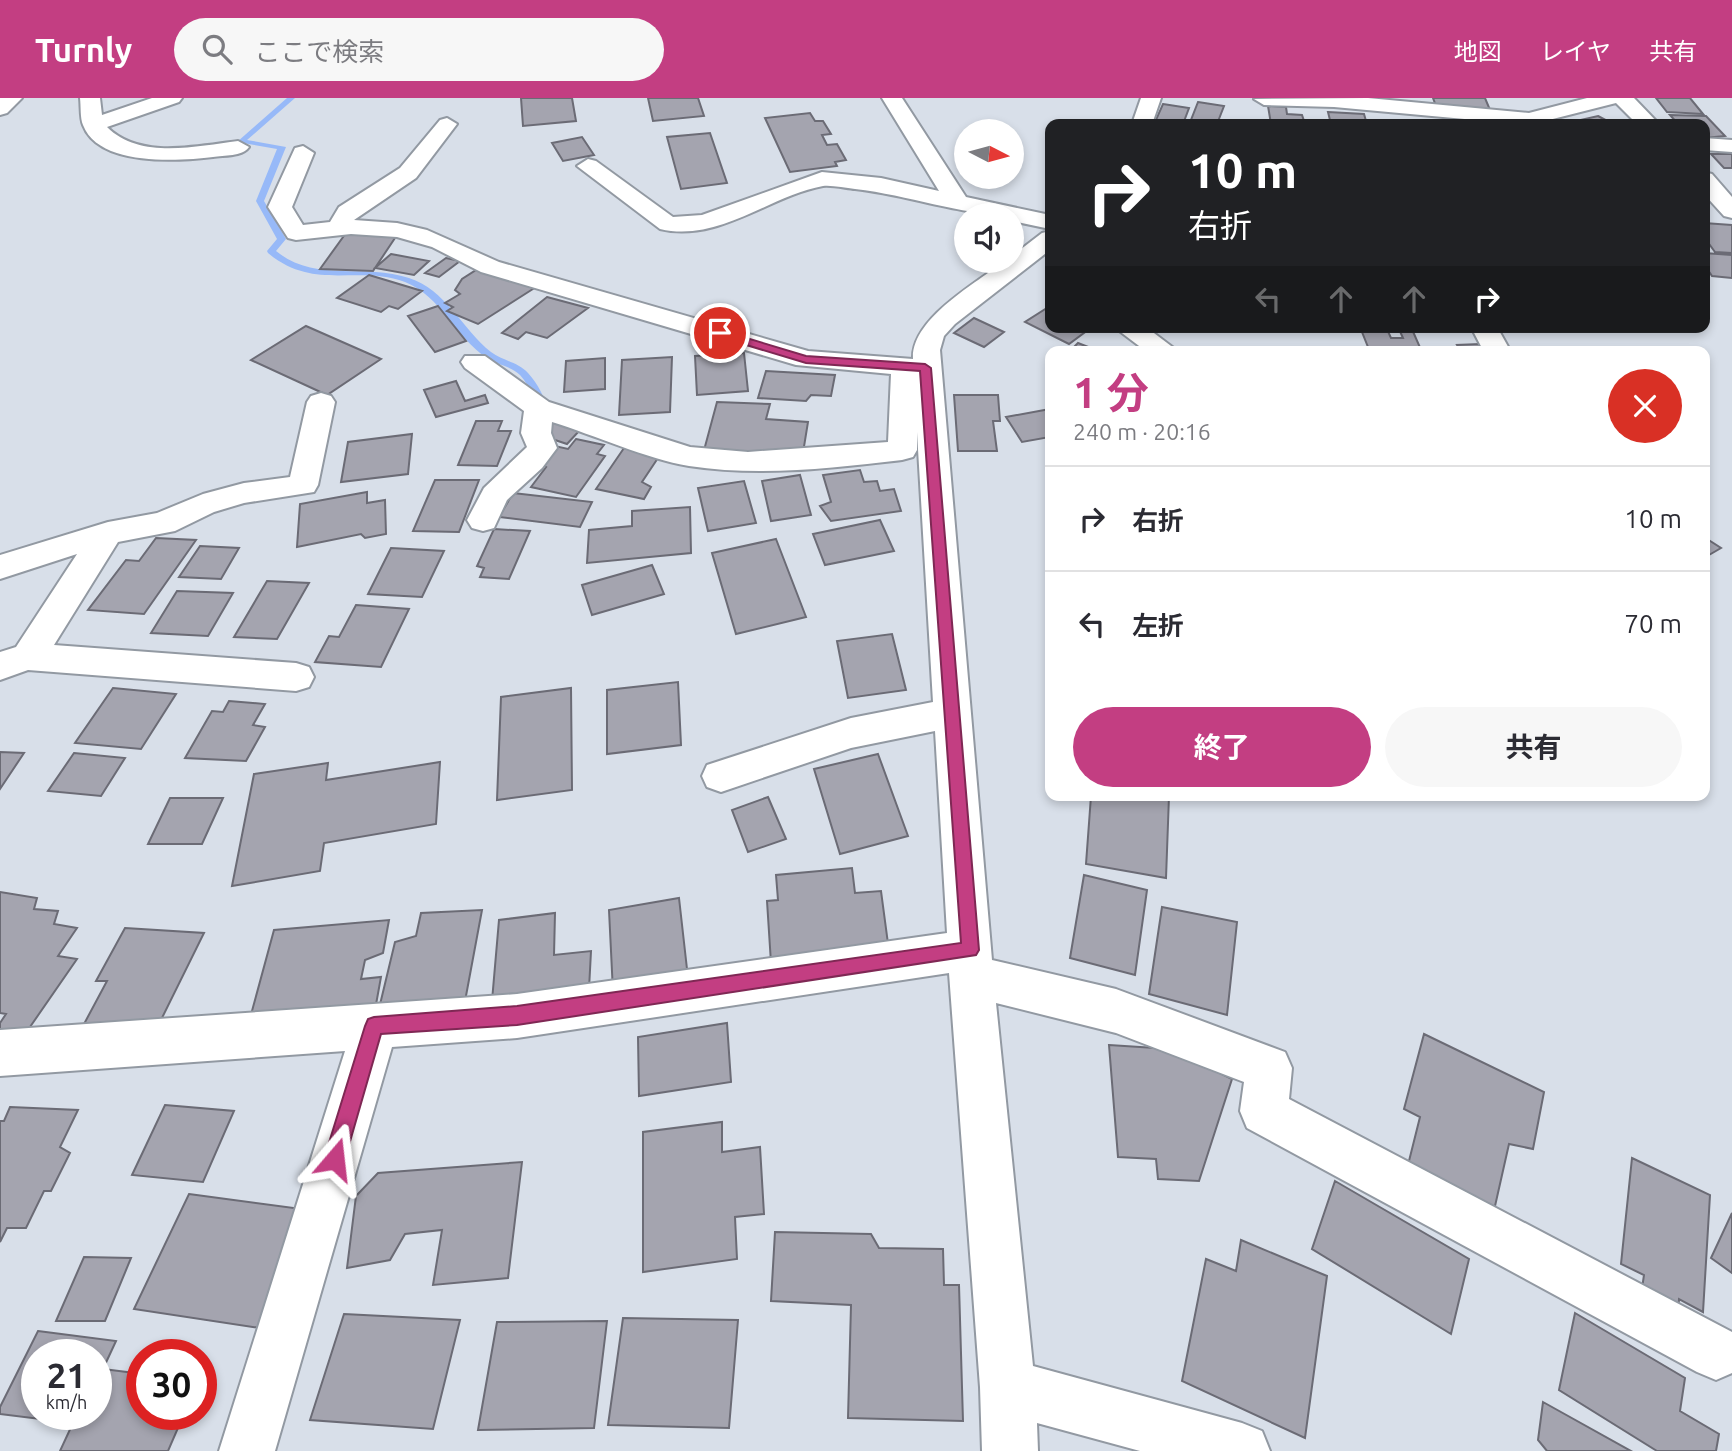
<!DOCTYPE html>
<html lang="ja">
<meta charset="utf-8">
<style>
body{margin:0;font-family:Ubuntu,"Noto Sans JP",sans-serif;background:#f7f7f7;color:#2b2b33;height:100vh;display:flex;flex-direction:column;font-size:26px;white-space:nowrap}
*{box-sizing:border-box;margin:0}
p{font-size:23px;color:#7c7c81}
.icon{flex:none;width:38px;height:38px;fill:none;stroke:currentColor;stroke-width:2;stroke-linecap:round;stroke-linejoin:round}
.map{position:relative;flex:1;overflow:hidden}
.side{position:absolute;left:1045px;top:248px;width:665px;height:455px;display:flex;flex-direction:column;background:#fff;border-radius:14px;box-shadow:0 4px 10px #0003}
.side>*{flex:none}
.hud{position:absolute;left:1045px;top:21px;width:665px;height:214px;border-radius:14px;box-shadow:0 4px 10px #0003;background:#202124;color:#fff;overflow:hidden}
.needle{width:46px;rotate:96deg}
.controls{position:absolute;left:954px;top:21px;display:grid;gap:14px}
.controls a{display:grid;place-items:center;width:70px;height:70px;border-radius:50%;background:#fff;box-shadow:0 4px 10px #0003;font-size:35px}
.speed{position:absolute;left:21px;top:1241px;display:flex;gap:14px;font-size:35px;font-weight:700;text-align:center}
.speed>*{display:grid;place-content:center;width:91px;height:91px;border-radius:50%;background:#fff;box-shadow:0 4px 10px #0003;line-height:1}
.speed small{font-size:18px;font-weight:400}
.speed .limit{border:10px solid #d22;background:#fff;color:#111}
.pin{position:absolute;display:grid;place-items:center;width:60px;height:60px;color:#fff;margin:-30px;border:4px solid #fff;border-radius:50%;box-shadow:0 2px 7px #0007}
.me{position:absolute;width:77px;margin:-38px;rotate:17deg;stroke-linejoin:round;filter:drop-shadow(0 0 5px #0008)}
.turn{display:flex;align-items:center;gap:24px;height:147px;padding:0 28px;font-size:32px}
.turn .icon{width:91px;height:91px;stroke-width:2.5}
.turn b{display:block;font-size:49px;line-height:60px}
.lanes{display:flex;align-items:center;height:66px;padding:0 28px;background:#0003;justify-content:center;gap:35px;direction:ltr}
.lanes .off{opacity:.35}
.round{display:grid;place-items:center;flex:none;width:74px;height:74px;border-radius:37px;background:#f7f7f7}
.head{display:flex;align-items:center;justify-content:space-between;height:119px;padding:0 28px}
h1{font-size:42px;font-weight:700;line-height:52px;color:#c33e82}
.action{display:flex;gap:14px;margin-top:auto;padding:14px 28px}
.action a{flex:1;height:80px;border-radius:42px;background:#c33e82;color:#fff;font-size:28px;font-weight:700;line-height:80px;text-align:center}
.action a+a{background:#f7f7f7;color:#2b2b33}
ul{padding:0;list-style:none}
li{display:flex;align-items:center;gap:21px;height:105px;padding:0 28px;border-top:2px solid #e1e1e2}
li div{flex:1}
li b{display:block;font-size:26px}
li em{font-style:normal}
header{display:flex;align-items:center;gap:42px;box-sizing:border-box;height:98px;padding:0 35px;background:#c33e82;color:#fff}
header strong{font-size:33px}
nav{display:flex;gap:38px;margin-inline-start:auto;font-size:24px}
.search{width:490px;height:63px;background:#f7f7f7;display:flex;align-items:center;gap:18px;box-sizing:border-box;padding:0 24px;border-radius:38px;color:#7c7c81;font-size:26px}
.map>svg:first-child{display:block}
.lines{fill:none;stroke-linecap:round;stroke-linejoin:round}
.stream{fill:#97b9f8;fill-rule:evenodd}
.building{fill:#a4a4af;stroke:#6b6b75;stroke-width:2;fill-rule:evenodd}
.street-casing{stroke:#9299a2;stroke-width:4}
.street{fill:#fff;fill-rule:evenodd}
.route{fill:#c33e82;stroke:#7f2854;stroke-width:2}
</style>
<header>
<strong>Turnly</strong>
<div class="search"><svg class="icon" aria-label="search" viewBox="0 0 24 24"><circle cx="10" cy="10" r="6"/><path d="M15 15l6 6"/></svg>ここで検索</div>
<nav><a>地図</a><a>レイヤ</a><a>共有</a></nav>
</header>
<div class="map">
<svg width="1732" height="1353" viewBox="0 0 1732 1353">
<rect width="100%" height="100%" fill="#d8dfe9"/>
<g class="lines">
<path class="stream" d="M287,0h8l-48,42 39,7 -22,54 22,38 -10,12c39,32 88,12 133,27 36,11 54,52 82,74 12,9 27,10 37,21 10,11 16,24 21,37l-1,2h-8c-6,-12 -10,-26 -20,-37 -9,-9 -23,-10 -33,-17 -31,-20 -46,-62 -82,-76 -48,-18 -90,10 -137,-29l-1,-2 10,-12 -21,-38 21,-52 -40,-7z"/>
</g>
<path class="building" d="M521,0h51l4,23 -53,5z
M648,0h50l6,18 -51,5z
M1433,0h52l5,12 -54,-4z
M1656,0h34l13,16 -36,-2z
M1198,4l26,4 -7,18 -26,-4z
M1163,6l26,4 -6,16 -28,-2z
M1268,8l18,1 1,7 15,1 3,9h-34z
M1328,14l36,2 2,7 9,3h-44z
M810,15l5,8h8l8,13 -9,1 5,10 10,-1 9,16 -11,2 2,4 -47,6 -25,-54z
M1670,17l36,1 19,20 -21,2v-14h-26z
M1598,18l15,8h-50z
M1498,22l4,4h-38l-3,-3z
M710,35l17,50 -46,6 -14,-52z
M582,39l12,18 -31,6 -11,-18z
M1711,56h21v14h-8z
M1704,125l28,2v28l-17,-1 -11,-15z
M346,135l51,2 -24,36 -53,-2z
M1704,155l28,2v23l-20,-2 -8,-12z
M391,156l38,7 -15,14 -39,-7z
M446,160l14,3 -21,16 -14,-4z
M484,167l52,22 -58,37 -31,-13 6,-4 -8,-4 15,-9 -5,-4 7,-11z
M369,177l53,16 -24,18 -9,-3 -8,6 -44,-14z
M547,199l41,11 -41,30 -21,-6 -8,7 -16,-6z
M438,208l28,35 -31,11 -27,-36z
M1050,208v21h42l-23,17 -44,-22z
M974,220l30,14 -20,15 -30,-14z
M306,228l75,33 -54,36 -76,-35z
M1360,229h26l5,11h12l-5,-11h13l11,25h-52z
M1078,245l23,9h-32z
M1480,246l5,8h-24l-4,-7z
M744,255l4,38 -51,4 -2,-39z
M672,259l-2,55 -51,3 3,-55z
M605,260v31l-41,3 2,-31z
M766,273l69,4 -4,21 -20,-1 -5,6 -48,-3z
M456,283l9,20 20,-6 3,8 -52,14 -12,-27z
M954,297h44l2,26h-7l4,30h-39z
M717,304l53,2 -4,15 42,3 -6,37 -99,-5z
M1050,311v28l-28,5 -16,-25z
M476,323h26l-4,10h13l-14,35 -39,-1z
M551,323l29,9 -13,14 -18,-6z
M412,336l-4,40 -67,8 7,-40z
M576,341l28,6 -7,9 8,2 -29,41 -45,-10 15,-20 -6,-3 15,-18 13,3z
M624,350l36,7 -18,27 9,5 -7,12 -48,-10z
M860,372l4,12 13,-1 3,10 14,-2 7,22 -70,10 -11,-15 11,-4 -8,-27z
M800,377l11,40 -40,6 -9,-40z
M435,382h44l-20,52 -46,-1z
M744,383l12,42 -48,8 -10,-43z
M367,394v11l18,-3 1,34 -21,4 -4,-4 -64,13 3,-43z
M513,395l79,9 -12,25 -81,-10z
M690,409l1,46 -104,10 2,-33 43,-4v-15z
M880,422l14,31 -69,14 -12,-31z
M494,431l36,2 -21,48 -29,-2 4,-9 -7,-2z
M1704,439l17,11 -12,7 -5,-2z
M156,440l40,2 -52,74 -56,-4 38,-50 13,1z
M776,441l30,78 -70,17 -24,-81z
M200,448l39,2 -18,31 -42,-2z
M391,450l53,3 -22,46 -54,-3z
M652,467l12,29 -72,21 -10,-30z
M267,483l42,2 -32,56 -43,-2z
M177,493l56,2 -25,43 -57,-3z
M356,507l53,4 -28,58 -66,-5 14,-26 10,1z
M892,536l14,56 -58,8 -11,-57z
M678,584l3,63 -74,9v-64z
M113,590l63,6 -35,55 -66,-6z
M571,590l1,102 -75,10 4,-103z
M229,603l36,3 -12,21 12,2 -19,34 -61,-3 27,-47 11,1z
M0,654l24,1 -24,36z
M74,655l51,5 -24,38 -53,-5z
M878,656l30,82 -68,18 -26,-85z
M440,664l-4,62 -112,19 -4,28 -88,15 22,-112 74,-11 -2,17z
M1091,698h78l-3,82 -80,-14z
M768,699l18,42 -38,13 -16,-42z
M170,700h53l-21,46h-54z
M852,770l3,25 26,-2 8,60 -118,12 -4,-62 11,-1 -2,-25z
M1084,777l63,15 -12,85 -65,-17z
M0,794l37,6 -3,11 24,2 -4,13 23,4 -19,28 19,3 -56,81 -21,-4v-13l6,-9 -6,-1z
M679,800l9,80 -75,14 -4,-82z
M1162,809l75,15 -10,93 -78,-21z
M482,812l-19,102 -86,5 18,-75 21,-6 5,-23z
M555,815l-1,42 37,-4 -2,38 -97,12 7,-81z
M389,822l-6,33 -18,7 -4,19 20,-2 -6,33 -126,12 25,-92z
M125,830l79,5 -47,95 -73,-4 23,-43h-11z
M727,925l4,59 -92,14 -1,-59z
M1424,936l120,58 -11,57 -24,-5 -16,71 -86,-46 13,-52 -16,-8z
M1109,947l62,4 61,30 -33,102 -41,-2 -2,-20 -38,-2z
M165,1007l69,6 -31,71 -71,-7z
M10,1009l68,3 -18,37 10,6 -19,38h-7l-18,37h-19l-7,14v-121h4z
M722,1024v30l38,-5 4,67 -29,3 2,42 -94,13v-140z
M1632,1060l78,37 -7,117 -24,-13 -1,14 -37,-18 3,-20 -23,-11z
M522,1064l-14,116 -75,7 9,-55 -37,4 -15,26 -43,8 9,-72 22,-23z
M1335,1083l134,78 -18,75 -139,-85z
M189,1096l120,16 -49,118 -126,-19z
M1732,1115v60l-21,-15z
M775,1134l96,2 8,14 64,1 1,36h15l4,136 -115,-3 3,-113 -80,-4z
M1241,1142l86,36 -22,162 -123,-57 24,-122 30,12z
M84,1159l47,1 -26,63h-49z
M1575,1215l110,65 -5,33 39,23 -3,17h-59l-98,-61z
M344,1216l116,6 -27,109 -123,-9z
M623,1220l115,2 -9,108 -121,-3z
M607,1223l-13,107 -116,2 19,-108z
M38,1233l78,10 -13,28 39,5v40h42l-16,37h-108l13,-28 -73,-9v-7zM37,1256h59v60h-59z
M1543,1304l88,49h-84l-9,-11z"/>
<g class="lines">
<g class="street-casing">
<path id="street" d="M0,0h22l-15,15 -7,2z
M80,0h20l2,17 50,-17h30l-3,4 -72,25c33,33 90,19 131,14l11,6c-7,10 -25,8 -36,10 -34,4 -114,10 -130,-32 -3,-7 -2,-19 -3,-27z
M882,0h20l64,99 84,18v14l-38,-8v-6c-54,0 -103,-20 -157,-26 -10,-1 -23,-4 -32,-3 -54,10 -105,57 -163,43l-83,-63 11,-7 8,2 77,56 29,-2 120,-43 59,6 58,13z
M1141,0h20l-9,26h-20z
M1368,0l161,15 58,-15h47l25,26h-22l-21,-21 -83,21h-14l-185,-17 -70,-2 -10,-6z
M447,20l10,6 -41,54 -62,42 43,3 30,7 72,32 309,89 105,8c-2,-40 63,-76 92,-98h7v-5l30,-23 8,-2v19l-95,74 -11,12 -4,14 52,610 124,29 169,63 7,16 -3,31 443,233v41l-16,7 -19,-8 -450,-244 -7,-17 4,-29 -128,-49 -120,-30 37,363 209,57 20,8 8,20h-130l-103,-28 1,28h-56l-2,-64 -31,-414 -432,65 -125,9 -117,404h-56l126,-400 -345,25v-46l517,-36 430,-61 -12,-202 -84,17 -130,44 -14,-5 -5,-11 5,-11 144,-47 82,-16 -16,-270v18l-4,7 -11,3c-70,8 -142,17 -213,6 -42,-7 -95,-31 -137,-44l-1,11 6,15 -15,20 -35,32 -13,28 -11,3 -11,-3 -5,-8 17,-32 43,-41 -6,-14 3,-22 -59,-43 -4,-6 4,-6h20l64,46 141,45 58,5 140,-10 3,-68 -95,-9 -315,-93 -49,-25 -35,-10 -46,-3 -55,6 -8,-2 -20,-31 27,-59 8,-2 11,7 -22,54 11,18 27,-3 9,-15 61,-39 40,-48z
M1704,40l28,2v12l-28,-2z
M1704,74l8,2 20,23v21l-8,-2 -20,-22z
M1114,229h32l33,25h-32z
M1471,229h26l14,25h-27z
M321,295l10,3 4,6 -17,83 -4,7 -70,11 -30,9 -39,19 -57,11 -64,103 242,18 13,4 5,10 -5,10 -13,4 -268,-21 -28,10v-28l16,-5 61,-93 -77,25v-24l108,-33 49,-9 46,-19 41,-11 46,-6 17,-75 4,-6z"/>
</g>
<use href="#street" class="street"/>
</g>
<path class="route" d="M720,232l86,26 119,8 6,4 48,582 -3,5 -459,70 -136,9 -36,125 -3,7 -7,3 -8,-3 -3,-7 41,-133 3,-7 6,-2 143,-11 444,-63 -41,-572 -114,-8 -90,-27 -2,-3z"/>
</svg>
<div class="controls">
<a><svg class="needle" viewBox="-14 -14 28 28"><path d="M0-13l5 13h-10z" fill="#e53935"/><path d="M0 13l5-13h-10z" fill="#7c7c81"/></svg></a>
<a><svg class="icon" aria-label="sound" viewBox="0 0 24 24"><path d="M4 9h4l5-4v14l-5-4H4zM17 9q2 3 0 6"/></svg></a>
</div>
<div class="speed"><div>21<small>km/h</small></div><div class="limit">30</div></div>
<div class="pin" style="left:720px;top:235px;background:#d93025"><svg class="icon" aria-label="arrive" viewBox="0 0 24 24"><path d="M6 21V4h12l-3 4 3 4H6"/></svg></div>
<svg class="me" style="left:335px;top:1061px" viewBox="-20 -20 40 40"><path d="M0-17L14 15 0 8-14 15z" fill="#c33e82" stroke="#fff" stroke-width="4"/></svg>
<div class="hud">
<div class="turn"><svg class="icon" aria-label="right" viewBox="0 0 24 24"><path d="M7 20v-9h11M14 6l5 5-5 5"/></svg><div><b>10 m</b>右折</div></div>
<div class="lanes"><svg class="icon off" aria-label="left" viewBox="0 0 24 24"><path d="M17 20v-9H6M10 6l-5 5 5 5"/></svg><svg class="icon off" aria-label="ahead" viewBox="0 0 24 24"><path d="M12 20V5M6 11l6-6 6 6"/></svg><svg class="icon off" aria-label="ahead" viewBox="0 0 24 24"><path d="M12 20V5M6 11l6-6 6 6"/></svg><svg class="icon" aria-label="right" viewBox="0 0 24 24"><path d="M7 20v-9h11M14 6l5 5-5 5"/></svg></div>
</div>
<section class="side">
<div class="head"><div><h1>1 分</h1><p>240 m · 20:16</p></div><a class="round" style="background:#d93025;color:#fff"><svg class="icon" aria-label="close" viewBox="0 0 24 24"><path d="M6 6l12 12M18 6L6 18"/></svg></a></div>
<ul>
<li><svg class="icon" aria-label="right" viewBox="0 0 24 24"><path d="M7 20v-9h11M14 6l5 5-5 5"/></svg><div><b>右折</b></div><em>10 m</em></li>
<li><svg class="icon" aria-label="left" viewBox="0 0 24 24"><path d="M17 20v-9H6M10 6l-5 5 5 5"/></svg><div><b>左折</b></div><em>70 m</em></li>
</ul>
<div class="action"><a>終了</a><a>共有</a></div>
</section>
</div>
